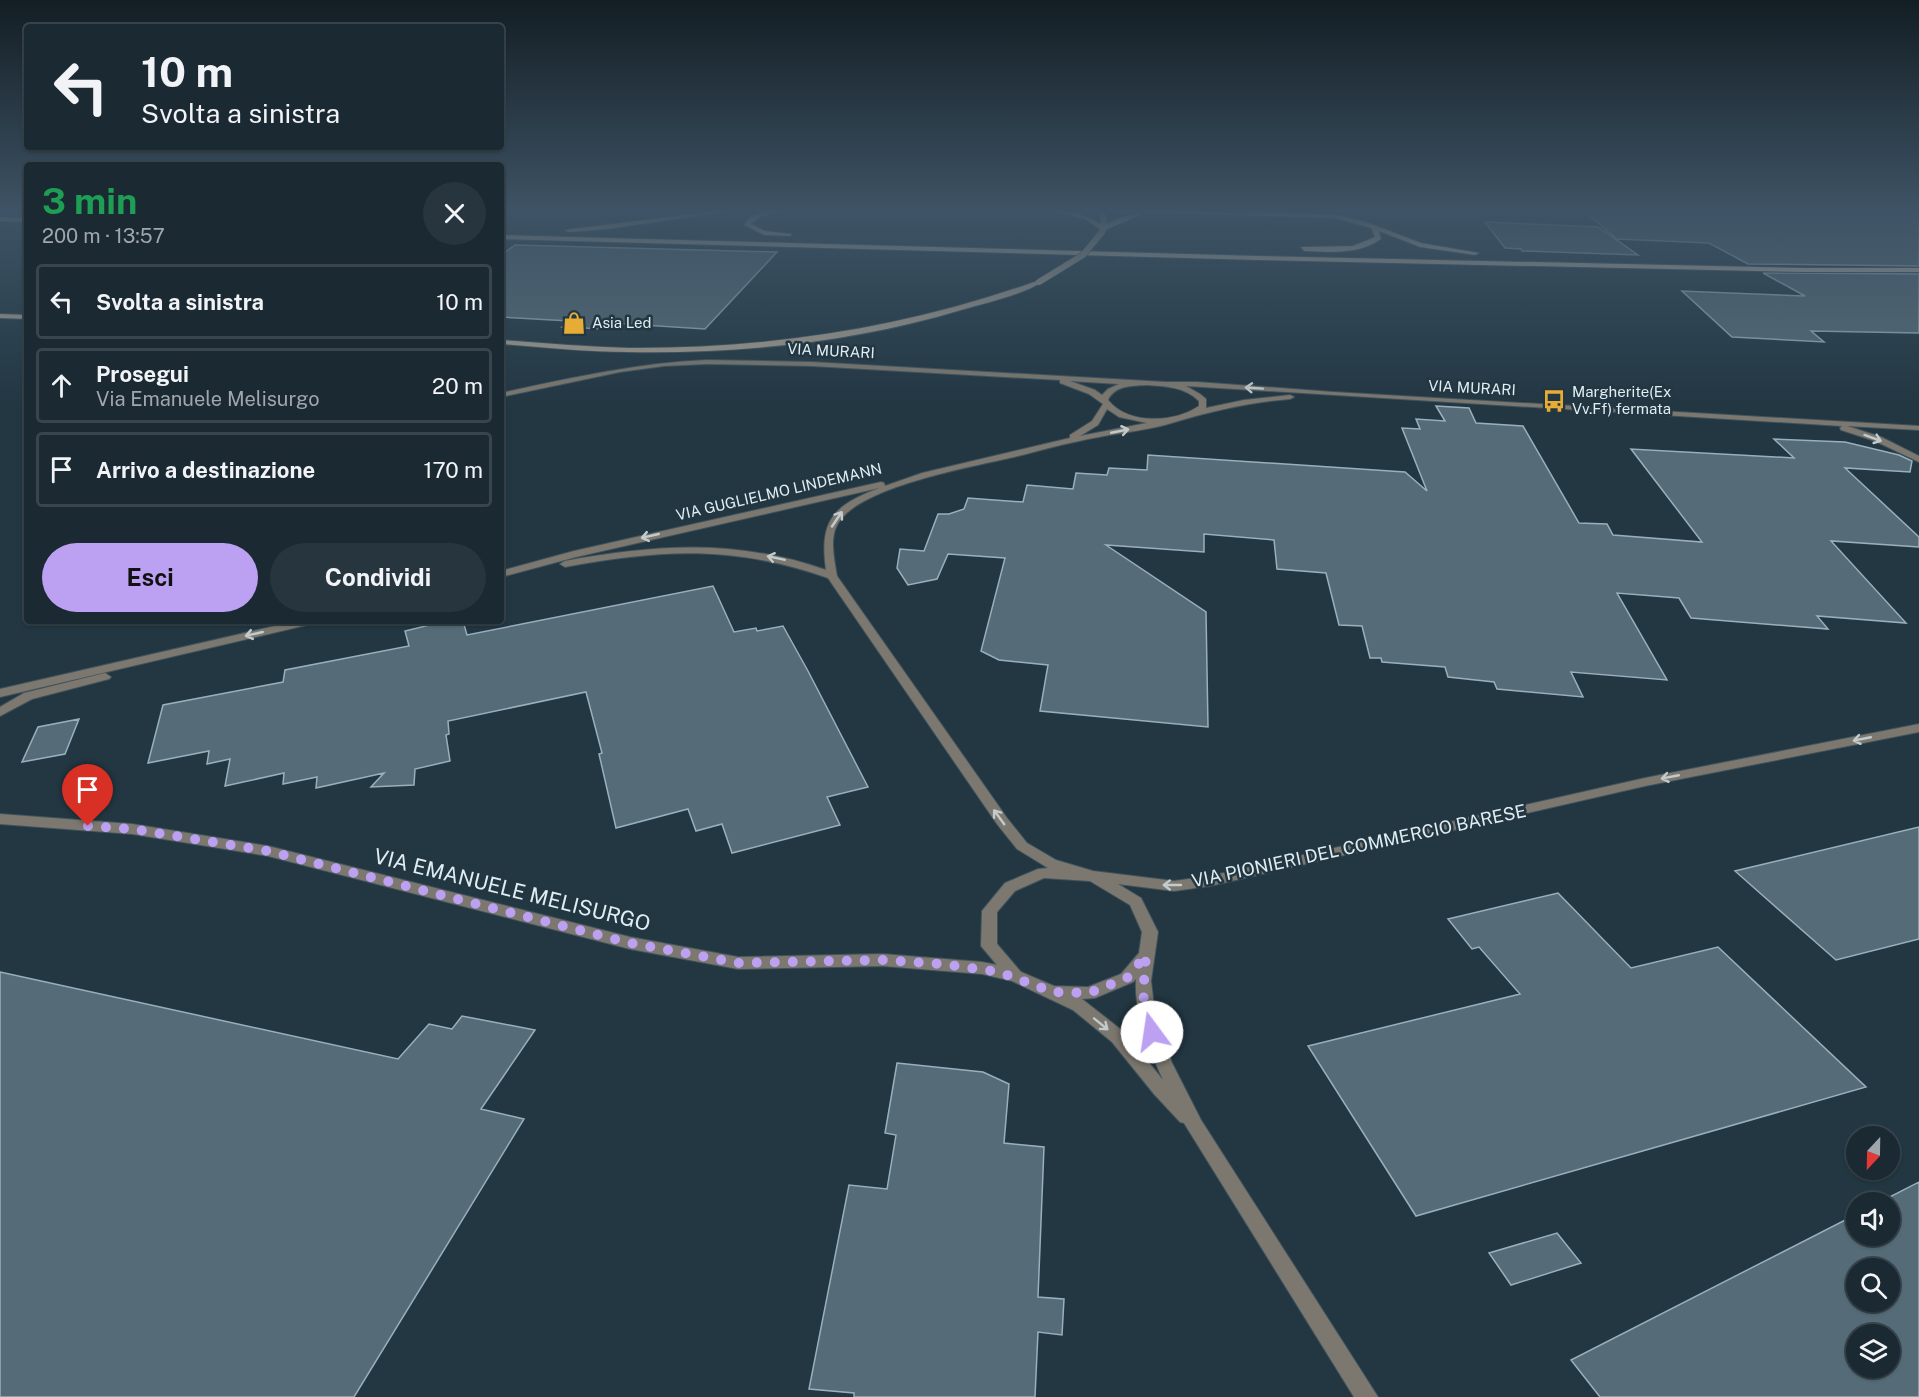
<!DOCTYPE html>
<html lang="it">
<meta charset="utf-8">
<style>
body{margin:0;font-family:"Public Sans",sans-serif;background:#27353e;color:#f1f3f6;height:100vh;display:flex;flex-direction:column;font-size:22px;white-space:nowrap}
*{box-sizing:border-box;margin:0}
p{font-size:20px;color:#9fa6ac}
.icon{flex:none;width:33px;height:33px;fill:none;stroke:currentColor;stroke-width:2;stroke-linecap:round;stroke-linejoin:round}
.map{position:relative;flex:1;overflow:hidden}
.sheet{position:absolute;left:24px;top:162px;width:480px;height:462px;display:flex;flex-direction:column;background:#1a2932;border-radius:6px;box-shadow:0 2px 4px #0004,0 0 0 2px #38454d}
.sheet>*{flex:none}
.guide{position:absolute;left:24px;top:24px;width:480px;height:126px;border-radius:6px;box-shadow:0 2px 4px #0004,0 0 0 2px #38454d;background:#1a2932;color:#f1f3f6;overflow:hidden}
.needle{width:39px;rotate:202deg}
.tools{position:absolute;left:1846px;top:1126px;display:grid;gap:12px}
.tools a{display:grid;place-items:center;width:54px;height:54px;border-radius:50%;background:#1a2932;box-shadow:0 2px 4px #0004,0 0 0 2px #38454d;font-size:30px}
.pin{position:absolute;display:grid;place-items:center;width:51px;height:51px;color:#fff;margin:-62px -26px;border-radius:50% 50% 50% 0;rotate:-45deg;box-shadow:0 0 6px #0007}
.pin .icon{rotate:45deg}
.me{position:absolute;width:66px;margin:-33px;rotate:346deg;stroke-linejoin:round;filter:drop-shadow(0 0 4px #0008)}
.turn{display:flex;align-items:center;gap:21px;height:126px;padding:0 18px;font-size:27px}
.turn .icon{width:78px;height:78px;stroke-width:2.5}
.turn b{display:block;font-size:42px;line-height:51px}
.round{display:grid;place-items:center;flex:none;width:63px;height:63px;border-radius:32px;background:#27353e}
.headline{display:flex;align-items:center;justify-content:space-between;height:102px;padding:0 18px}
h1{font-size:36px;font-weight:700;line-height:45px;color:#1e9e55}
.cta{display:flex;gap:12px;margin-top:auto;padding:12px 18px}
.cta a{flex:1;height:69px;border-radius:36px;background:#bca0f2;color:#111;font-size:24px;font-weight:700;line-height:69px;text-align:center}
.cta a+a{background:#27353e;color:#f1f3f6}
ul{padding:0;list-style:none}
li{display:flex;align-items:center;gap:18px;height:75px;margin:0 12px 9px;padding:0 6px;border:3px solid #38454d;border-radius:6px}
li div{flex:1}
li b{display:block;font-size:22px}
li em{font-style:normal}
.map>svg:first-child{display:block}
.building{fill:#556c78;stroke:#98b0be;stroke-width:1.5;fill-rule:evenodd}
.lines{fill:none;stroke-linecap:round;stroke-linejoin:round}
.street-casing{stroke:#40545e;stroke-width:2}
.secondary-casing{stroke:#40545e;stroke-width:2}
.primary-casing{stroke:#40545e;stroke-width:2}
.street{fill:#7d786f;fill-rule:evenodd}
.secondary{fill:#a79e90;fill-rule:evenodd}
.primary{fill:#c6bba9;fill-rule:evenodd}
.secondary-bridge-casing{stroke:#40545e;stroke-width:7;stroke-linecap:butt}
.secondary-bridge{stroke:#a79e90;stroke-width:6}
.oneway{stroke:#c2cacb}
.route{stroke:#bca0f2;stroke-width:10;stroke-dasharray:0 18}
.labels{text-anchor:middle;stroke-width:5;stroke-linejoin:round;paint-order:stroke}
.far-poi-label{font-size:15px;fill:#e0edf3;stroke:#223742;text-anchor:start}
.far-street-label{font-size:15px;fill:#e0edf3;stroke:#223742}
.street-label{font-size:18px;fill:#e0edf3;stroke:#223742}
.near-street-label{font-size:21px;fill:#e0edf3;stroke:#223742}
</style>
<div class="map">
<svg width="1919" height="1397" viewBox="0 0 1919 1397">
<rect width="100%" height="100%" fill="#223742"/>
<path class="building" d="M1583,210h336v56l-171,-2 -39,-21 -92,-4z
M1485,222l113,5 40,28 -116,-4 -1,-2 -16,-1z
M515,245l262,7 -72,77 -93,-6 -7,6 -43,-2 7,-6 -68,-4v-62z
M1763,273l156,1v59l-108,-2 13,11 -92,-5 -50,-46 123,5z
M1436,406l33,2 7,15 47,3 56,97 28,1 6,11 89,7 -71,-93 163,9 -20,-19 71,3 54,13 13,6 -2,11 -65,-4 74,69v10l-88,-6 75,82 -89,-7 11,13 -137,-11 -12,-20 -62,-5 50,87 -96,-8 12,25 -86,-8 -3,-7 -46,-5 -3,-10 -63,-5 -1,-4h-11l-8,-32 -23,-1 -13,-52 -49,-4 -3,-29 -70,-6v18l-98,-7 100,67 2,115 -168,-16 8,-46 -49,-5 -18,-9 24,-93 -57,-4 -11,25 -29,6 -11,-17 3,-19 24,2 14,-37h11l15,-5 4,-11 55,4 4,-17 46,4 3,-16 31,2 2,-7 38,2 1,-15 257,17 22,19 -25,-63 18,1 -4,-10 29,2z
M713,586l21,46 22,-4 1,3 26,-5 25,45 60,116 -41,10 13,28 -108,28 -10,-29 -26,7 -8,-22 -72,19 -17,-74 3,-1 -16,-61 -138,29 1,13 -3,1 4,26 -35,8 -1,16 -43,2 13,-14 -68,15 1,-11 -34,7 1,-11 -59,13 5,-27 -23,5 2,-13 -61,12 15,-58 120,-23 2,-12 124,-24 -4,-15 41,-10h17l4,14z
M79,719l-14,35 -43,8 16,-35z
M1919,827v112l-83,21 -101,-89z
M1558,893l73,75 87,-21 148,140 -450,129 -108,-170 212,-52 -41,-47 -7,2 -24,-30z
M0,972l398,87 31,-35 23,5 10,-13 73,14 -54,79 43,10 -170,278h-354z
M897,1063l86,9 26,12 -5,59 40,4 -6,150 26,2 -2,36 -24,-3 -3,65h-181v-4l-45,-4 40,-204 38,4 9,-54 -11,-2z
M1919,1182v215h-319l-29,-37 286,-146v22h33v-33h-12zM1857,1269h33v33h-33zM1857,1335h33v33h-33z
M1557,1233l24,30 -70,22 -22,-32z"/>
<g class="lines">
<g class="street-casing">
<path id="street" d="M707,360l105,2 354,20h31l136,10 586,34v4l-72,-4 34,11 38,19v6l-44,-21 -34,-11 -1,-2 2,-2 -656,-40 14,8 6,5v9l38,-8 46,-5 4,2 -4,2c-40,3 -78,12 -115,23 -24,8 -52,10 -76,15 -29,5 -57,13 -85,20 -43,10 -146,28 -173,62 -13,15 -7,39 -4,57l170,242 20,25 29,17 37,11 81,10 36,-5 435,-98 274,-54v8l-274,54 -435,100 -36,5 -56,-7 23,14 17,34 -7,49 4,33 17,49 29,57 177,277h-24l-170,-274 -4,-1 -26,-28 -42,-52 -39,-32 -61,-29 -30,-7 -99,-8 -145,3 -108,-20 -362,-93 -136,-22 -132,-10v-10l132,10 136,22 362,91 108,20 145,-3 99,8 15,3 -16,-19 1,-35 23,-28 33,-14 10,-1 -31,-19 -20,-25 -169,-246c-94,-33 -166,-29 -263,-11l-5,-3 5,-3c91,-17 173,-22 261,9 -7,-50 7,-64 53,-82l-303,69 -75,20v-6l73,-20 307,-69 3,1 1,3 37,-13 148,-35v-3l22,-14 11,-17 -14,-10 -29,-11v-3l-248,-14 -105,-2 -43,2 -44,6 -119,25v-4c69,-15 136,-30 206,-33zM1070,381l49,3 -11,5 -6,6 -7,-5zM1146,385c19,1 39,2 53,16v5c-25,17 -71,19 -91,-6 7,-15 24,-14 38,-15zM1107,409l12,8 28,6 -67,13 18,-11zM1044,878l46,3 40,24 12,27 -3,21 -18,21 -33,13 -34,-1 -33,-14 -24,-28v-32l18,-21zM1136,979c-2,35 13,69 27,101l-39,-48 -42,-33 13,-1 38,-16z
M297,621h19l-5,3 -311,73v-8z
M105,673l6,4 -2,2 -77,20 -32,17v-9l24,-14z"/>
</g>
<g class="secondary-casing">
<path id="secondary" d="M1099,210h6l2,13 -2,9 -3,2 -3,-2 2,-9z
M1037,281l5,1c-20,13 -57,21 -81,28 -106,32 -222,44 -333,42 -42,0 -85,-5 -127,-8v-4c43,3 85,7 128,8 139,1 277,-20 408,-67z
M0,314l27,1v4l-27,-1z"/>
</g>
<g class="primary-casing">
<path id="primary" d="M724,210h14l-130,19 -40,3 -3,-2z
M767,210h18l-25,7 -9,7 14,7 26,3v2l-27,-1 -20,-10 7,-9z
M1048,210c19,-2 39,5 55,16l16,-8 18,-5 3,2 -37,16 -18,-12z
M1109,210l225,4 32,8 55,21 58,10 -4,2 -55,-8 -41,-16 2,8c-22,16 -51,13 -77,12l-3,-4 52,-1 22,-9 -4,-9 -37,-10 -222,-6z
M0,217l27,1v4l-27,-1z
M501,235l757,21 547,12h114v4h-114l-547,-12 -757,-21z"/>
</g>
<use href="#street" class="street"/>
<use href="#secondary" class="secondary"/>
<use href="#primary" class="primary"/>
<g class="secondary-bridge-casing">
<path id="secondary-bridge" d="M1039,282l44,-27 19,-23"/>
</g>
<use href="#secondary-bridge" class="secondary-bridge"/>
</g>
<defs><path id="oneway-shaft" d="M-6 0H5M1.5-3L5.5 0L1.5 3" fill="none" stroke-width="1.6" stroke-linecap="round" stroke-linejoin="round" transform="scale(1.5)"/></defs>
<g class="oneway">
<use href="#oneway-shaft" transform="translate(1254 388) rotate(-176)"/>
<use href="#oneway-shaft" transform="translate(1120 431) rotate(-11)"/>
<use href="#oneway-shaft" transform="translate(1873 438) rotate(20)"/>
<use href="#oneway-shaft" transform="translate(837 519) rotate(-56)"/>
<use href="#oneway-shaft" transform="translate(650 536) rotate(167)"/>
<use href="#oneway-shaft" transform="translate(776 558) rotate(-168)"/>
<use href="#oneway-shaft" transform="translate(254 634) rotate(167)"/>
<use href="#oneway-shaft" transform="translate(1862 739) rotate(169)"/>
<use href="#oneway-shaft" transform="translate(1670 777) rotate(169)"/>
<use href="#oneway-shaft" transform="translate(999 817) rotate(-126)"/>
<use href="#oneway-shaft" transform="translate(1172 885) rotate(180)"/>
<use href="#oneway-shaft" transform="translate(1101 1024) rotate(39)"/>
</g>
<linearGradient id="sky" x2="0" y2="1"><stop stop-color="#131e24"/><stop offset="0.52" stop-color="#3e5365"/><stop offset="1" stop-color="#3e5365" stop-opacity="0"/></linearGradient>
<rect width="1919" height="405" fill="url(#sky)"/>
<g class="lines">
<path class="route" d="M88,826l44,3 136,22 362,92 108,20 145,-3 59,4 57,8 54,20 36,1 38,-15 19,-23 -3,40 9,37"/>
</g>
<defs>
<g id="shop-bare" transform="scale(1.8)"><path d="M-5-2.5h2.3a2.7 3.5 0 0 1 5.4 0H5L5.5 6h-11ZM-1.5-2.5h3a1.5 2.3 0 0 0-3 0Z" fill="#e7ac36" stroke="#223742" stroke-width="2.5" paint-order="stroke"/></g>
<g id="bus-bare" transform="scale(1.8)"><path d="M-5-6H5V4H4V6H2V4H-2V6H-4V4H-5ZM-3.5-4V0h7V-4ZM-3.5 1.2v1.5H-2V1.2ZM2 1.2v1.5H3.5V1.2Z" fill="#e7ac36" stroke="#223742" stroke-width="2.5" paint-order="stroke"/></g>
</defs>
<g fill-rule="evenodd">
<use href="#shop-bare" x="574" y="323"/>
<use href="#bus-bare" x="1554" y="401"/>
</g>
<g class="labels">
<g class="far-poi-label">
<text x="592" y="328">Asia Led</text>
<text x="1572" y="397">Margherite(Ex<tspan x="1572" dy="17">Vv.Ff) fermata</tspan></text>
</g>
<g class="far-street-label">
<text transform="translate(831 351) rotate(3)" y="5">VIA MURARI</text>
<text transform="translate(1472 388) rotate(3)" y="5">VIA MURARI</text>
<text transform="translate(779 492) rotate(-13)" y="5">VIA GUGLIELMO LINDEMANN</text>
</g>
<g class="street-label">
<text transform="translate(1359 846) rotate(-12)" y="6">VIA PIONIERI DEL COMMERCIO BARESE</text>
</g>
<g class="near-street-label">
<text transform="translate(512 890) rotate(14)" y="7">VIA EMANUELE MELISURGO</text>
</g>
</g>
</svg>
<div class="tools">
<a><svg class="needle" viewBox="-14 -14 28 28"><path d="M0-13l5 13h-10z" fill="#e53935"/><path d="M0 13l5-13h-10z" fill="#9fa6ac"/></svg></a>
<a><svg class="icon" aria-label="sound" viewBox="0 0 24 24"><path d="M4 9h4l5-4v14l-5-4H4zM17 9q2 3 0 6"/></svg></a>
<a><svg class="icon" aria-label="search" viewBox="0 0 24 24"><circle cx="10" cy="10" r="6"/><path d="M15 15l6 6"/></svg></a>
<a><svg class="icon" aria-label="layers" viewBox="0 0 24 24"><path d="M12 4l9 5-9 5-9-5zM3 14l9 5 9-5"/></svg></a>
</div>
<div class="pin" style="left:88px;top:826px;background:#d93025"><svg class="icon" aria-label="arrive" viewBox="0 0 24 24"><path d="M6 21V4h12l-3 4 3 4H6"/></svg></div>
<svg class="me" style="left:1152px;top:1032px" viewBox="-20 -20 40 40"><circle r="19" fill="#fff"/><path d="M0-13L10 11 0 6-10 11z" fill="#bca0f2"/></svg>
<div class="guide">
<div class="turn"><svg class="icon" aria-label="left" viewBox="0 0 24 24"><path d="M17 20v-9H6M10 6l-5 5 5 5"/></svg><div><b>10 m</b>Svolta a sinistra</div></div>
</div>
<section class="sheet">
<div class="headline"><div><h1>3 min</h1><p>200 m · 13:57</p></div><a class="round"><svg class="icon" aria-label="close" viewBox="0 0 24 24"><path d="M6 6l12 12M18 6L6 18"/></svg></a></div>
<ul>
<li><svg class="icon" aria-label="left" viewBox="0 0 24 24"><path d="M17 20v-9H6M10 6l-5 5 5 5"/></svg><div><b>Svolta a sinistra</b></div><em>10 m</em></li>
<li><svg class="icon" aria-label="ahead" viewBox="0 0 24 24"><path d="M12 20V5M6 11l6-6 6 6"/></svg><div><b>Prosegui</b><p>Via Emanuele Melisurgo</p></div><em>20 m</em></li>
<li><svg class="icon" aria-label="arrive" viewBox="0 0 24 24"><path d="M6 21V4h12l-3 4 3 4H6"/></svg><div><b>Arrivo a destinazione</b></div><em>170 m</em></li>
</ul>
<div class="cta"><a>Esci</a><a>Condividi</a></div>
</section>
</div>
